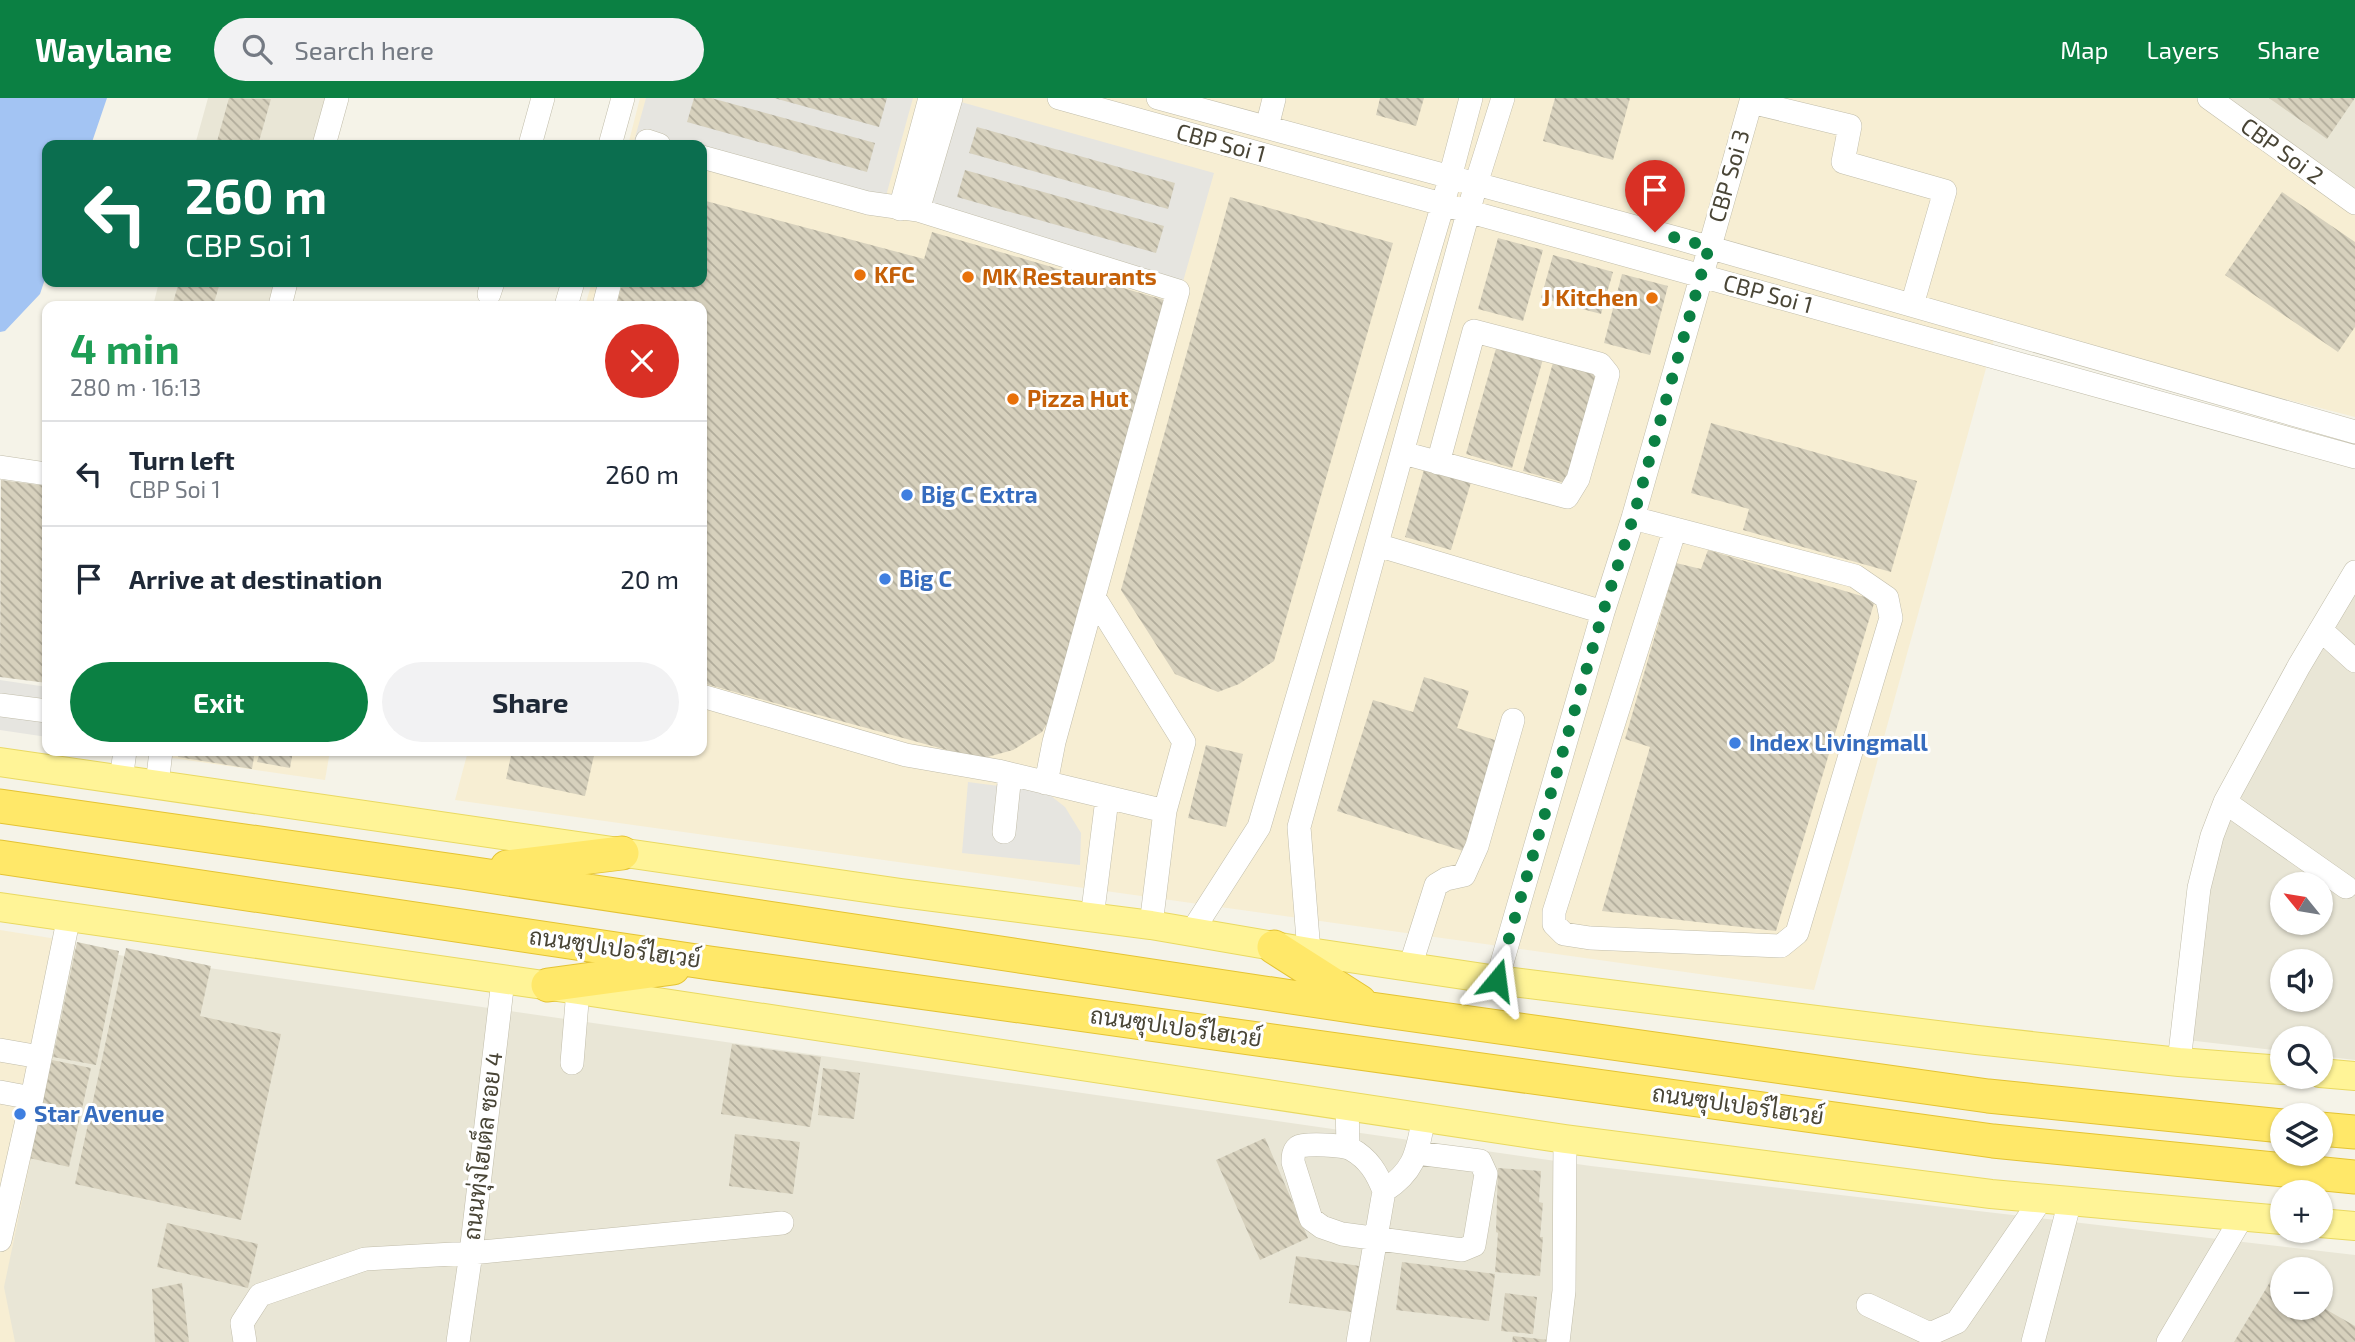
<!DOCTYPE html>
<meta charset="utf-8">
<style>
body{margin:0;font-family:"Exo 2",Sarabun,sans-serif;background:#f2f2f3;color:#1f2937;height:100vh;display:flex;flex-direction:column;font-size:26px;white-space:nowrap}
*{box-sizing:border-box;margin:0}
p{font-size:23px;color:#747a83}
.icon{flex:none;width:38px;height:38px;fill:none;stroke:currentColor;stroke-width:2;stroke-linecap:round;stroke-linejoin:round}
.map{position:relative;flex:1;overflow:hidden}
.side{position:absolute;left:42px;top:203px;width:665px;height:455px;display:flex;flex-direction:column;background:#fff;border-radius:14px;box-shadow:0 2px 5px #0004}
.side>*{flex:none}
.hud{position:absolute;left:42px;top:42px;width:665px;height:147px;border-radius:14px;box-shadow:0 2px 5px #0004;background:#0b6e4f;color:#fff;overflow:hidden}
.needle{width:46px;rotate:300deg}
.fabs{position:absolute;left:2270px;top:774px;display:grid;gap:14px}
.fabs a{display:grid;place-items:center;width:63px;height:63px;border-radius:50%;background:#fff;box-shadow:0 2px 5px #0004;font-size:35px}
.pin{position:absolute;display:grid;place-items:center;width:60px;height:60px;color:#fff;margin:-72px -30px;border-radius:50% 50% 50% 0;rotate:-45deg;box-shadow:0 0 7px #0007}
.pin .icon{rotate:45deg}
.me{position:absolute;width:77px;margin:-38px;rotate:16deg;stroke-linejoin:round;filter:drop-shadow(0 0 5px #0008)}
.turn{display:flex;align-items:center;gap:24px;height:147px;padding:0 28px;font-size:32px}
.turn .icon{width:91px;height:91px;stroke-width:2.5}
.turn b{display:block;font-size:49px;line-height:60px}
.round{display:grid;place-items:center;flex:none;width:74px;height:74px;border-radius:37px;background:#f2f2f3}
.overview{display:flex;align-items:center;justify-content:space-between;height:119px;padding:0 28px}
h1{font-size:42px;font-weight:700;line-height:52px;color:#1e9e55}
.cta{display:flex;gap:14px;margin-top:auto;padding:14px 28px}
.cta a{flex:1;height:80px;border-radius:42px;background:#0b8043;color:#fff;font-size:28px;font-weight:700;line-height:80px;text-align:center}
.cta a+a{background:#f2f2f3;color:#1f2937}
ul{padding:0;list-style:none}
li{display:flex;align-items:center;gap:21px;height:105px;padding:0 28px;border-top:2px solid #e0e1e3}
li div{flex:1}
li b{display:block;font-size:26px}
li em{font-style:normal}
header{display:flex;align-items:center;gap:42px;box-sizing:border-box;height:98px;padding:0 35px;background:#0b8043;color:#fff}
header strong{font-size:33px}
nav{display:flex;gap:38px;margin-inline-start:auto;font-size:24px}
.search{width:490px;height:63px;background:#f2f2f3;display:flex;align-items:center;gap:18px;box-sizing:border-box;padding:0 24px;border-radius:38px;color:#747a83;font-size:26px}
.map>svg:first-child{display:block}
.residential{fill:#e9e6d6;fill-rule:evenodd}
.commercial{fill:#f7eed3}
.parking{fill:#e6e5e0}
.water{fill:#a3c4f3}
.building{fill:url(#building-back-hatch)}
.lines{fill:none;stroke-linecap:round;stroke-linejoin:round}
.minor-casing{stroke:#c1bdaa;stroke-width:24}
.major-casing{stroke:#e9d962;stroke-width:30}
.highway-casing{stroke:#e4c333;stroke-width:35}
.minor{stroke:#fff;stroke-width:23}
.major{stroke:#fff497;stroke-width:28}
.highway{stroke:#ffe869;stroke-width:33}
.route{stroke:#0b8043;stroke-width:12;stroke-dasharray:0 21.6}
.food-dot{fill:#e8710a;stroke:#fff;stroke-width:2.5}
.shop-dot{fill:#3f7fe0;stroke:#fff;stroke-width:2.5}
.labels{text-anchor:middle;stroke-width:6;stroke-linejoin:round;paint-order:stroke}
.street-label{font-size:23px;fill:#494536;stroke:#fff}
.food-label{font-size:23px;font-weight:bold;fill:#c56008;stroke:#fff;text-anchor:start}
.shop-label{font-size:23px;font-weight:bold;fill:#366cbe;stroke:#fff;text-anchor:start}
</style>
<header>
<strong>Waylane</strong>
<div class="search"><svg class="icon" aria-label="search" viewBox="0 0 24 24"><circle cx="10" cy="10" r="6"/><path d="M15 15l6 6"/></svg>Search here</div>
<nav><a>Map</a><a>Layers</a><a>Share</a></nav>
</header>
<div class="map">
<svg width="2355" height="1244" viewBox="0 0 2355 1244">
<defs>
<pattern id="building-back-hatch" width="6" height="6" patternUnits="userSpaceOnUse" patternTransform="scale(1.75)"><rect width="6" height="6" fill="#d7d1bd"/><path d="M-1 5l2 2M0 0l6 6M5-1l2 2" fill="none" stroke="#b0ab9a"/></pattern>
</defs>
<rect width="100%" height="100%" fill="#f5f3e8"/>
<path class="residential" d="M208,0h133l-13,47h-133z
M2225,0h130v92z
M159,184h133l-7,24h-132z
M2355,484v478l-34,-4 -1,-18h-38v13l-95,-11 9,-101 34,-139zM2282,786h38v38h-38zM2282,863h38v38h-38z
M0,840l1591,228 764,89v87h-2355zM2282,1171h38v38h-38z"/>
<path class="commercial" d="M640,0h1585l130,92v227l-357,-92 -184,665 -1359,-190 13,-49h234v-445h-117l7,-24h110v-137h-74z
M124,653h206l-5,29z
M0,832l76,12 -72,345 11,55h-15z"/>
<path class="parking" d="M646,0h267l-32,116 -179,-48v-21h-69z
M961,4l253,71 -32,112 -253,-71z
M0,582l47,7v50l-47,-7z
M968,684l78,10 19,15 16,26 -1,32 -118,-12z"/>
<path class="water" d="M0,0h107l-16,47h-44v128l-7,21 -35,37 -5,1z"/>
<path class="building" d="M229,0l42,1 -13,46h-42z
M694,0h17l164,45 -8,29 -180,-50z
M774,0h113l-8,29z
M1380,0h44l-8,28 -40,-11z
M1555,0h75l-17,62 -70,-19z
M2269,0h86l-28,41z
M977,29l198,56 -7,26 -199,-56z
M965,72l199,56 -8,27 -199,-56z
M2282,94l73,50v85l-17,25 -113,-77z
M1230,99l163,46 -119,418 -35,23 -21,8 -43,-18 -54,-84z
M702,102l222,59 8,-27 232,68 -105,403 -17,29 -29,18 -33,9 -278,-76v-377h-86l7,-24h79z
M1498,140l45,12 -20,71 -45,-12z
M1553,157l60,17 -12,42 -60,-16z
M1622,176l46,12 -18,69 -46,-12z
M179,184l41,1 -7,23h-41z
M1497,247l46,14 -31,109 -46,-14z
M1554,261l46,13 -31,112 -46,-13z
M1711,325l206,58 -26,91 -148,-42 6,-21 -58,-16z
M1425,368l47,13 -21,71 -46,-13z
M1,382l46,6v197l-47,-6z
M1708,452l167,50 -99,331 -174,-20 48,-164 -25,-8 51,-176 25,6z
M1424,579l45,14 -12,37 41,13 -35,110 -126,-40 36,-111 40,12z
M1206,647l37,9 -17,73 -38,-9z
M179,653h76l-3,18 -74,-12z
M260,653h33l-3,17 -33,-6z
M512,653h83l-10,45 -79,-17z
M77,844l42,9 -23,114 -43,-8z
M126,850l85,18 -11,50 81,18 -40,186 -166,-36z
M732,946l89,13 -11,70 -89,-13z
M52,962l39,8 -22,99 -40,-9z
M823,970l37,5 -6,46 -36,-4z
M735,1036l65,8 -7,52 -64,-8z
M1265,1040l43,100 -48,22 -44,-100z
M1498,1070l43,3 -2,31 4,1 -3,34h3l-3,39 -45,-4 3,-39 -2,-1z
M167,1125l91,21 -10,44 -91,-21z
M1296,1158l63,10 -8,46 -62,-9z
M1402,1164l93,12 -6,47 -93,-11z
M2273,1179l9,6v24l38,-1 35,20v16h-121z
M182,1185l7,59h-34l-3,-53z
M1505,1195l32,4 -4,37 -32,-3z
M1513,1238l36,4v2h-37z"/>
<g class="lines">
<g class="minor-casing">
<path id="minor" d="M1059,0l1296,359
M1158,0l522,141 675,193
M2209,0l146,105
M1751,4l99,24 -7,36 102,29 -33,114
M1267,29l7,-28
M324,47l13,-47
M530,47l13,-47
M610,47l13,-47
M646,47l1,-4 12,4
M702,59l166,46 50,7 260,81 -124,451 -8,41
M900,111l30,-111
M918,112l33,-112
M489,196l4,-12
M280,208l6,-24
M566,208l7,-24
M604,208l6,-24
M1403,355l164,44 11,-18 30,-105 -8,-10 -126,-33 -36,132
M0,369l47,7
M1633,420l222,58 32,22 4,20 -94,315 -16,13 -191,-8 -26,-4 -10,-10v-12l121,-383
M1377,447l226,67
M1094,499l90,145 -19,69 -14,114
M2321,532l34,31
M702,598l204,59 92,16 167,40
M0,607l47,6
M121,682l4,-29
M157,687l4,-34
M2225,704l121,85
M1004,734l6,-58
M1092,820l15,-119
M1191,835l68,-106 184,-623 28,-106
M1309,854l-10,-125 177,-643 27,-86
M1410,869l26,-82 10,-6 18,-4 13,-29 36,-126
M1497,882l106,-368 30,-94 119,-420
M0,952l40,7
M2179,964l20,-174 13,-52 13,-34 74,-136 56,-94
M572,965l6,-73
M0,994l32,6
M1347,1007l1,41
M1417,1055l63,8 6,13 -12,71 -12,5 -120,-16 -20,-7 -11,-8 -18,-57c0,-5 0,-11 5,-15 6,-4 47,-2 53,2 18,10 26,24 33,42 32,-21 33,-39 40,-74
M0,1142l32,-142 37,-182
M1868,1207l62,29 27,-12 85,-124
M245,1244l-3,-19 18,-28 105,-36 106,-6 32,-273
M458,1244l13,-89 311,-30
M1358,1244l26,-151
M1558,1244l6,-51 1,-152
M2033,1244l37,-141
M2168,1244l74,-125"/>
</g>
<g class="major-casing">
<path id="major" d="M0,664l901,131 250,32 158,27 188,28 480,60 202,22 103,8
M0,809l578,83 987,149 426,55 291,26
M2320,975l35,3
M2320,1125l35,3"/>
</g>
<g class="highway-casing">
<path id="highway" d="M0,708l462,66 909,137 617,87 294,30
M0,759l710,106 1283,178 362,36
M507,769l115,-14
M1274,849l86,55
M548,887l125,-17
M2320,1031l35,3"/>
</g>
<use href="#minor" class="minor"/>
<use href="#major" class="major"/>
<use href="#highway" class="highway"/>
</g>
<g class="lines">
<path class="route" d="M1497,882l106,-368 30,-94 76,-271 -54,-15"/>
</g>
<g class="food-dot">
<circle cx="860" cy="177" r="7"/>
<circle cx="968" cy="179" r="7"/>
<circle cx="1652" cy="200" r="7"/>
<circle cx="1013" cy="301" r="7"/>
</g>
<g class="shop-dot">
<circle cx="907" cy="397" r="7"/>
<circle cx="885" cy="481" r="7"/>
<circle cx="1735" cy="645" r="7"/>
<circle cx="20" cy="1016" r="7"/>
</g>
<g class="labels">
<g class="street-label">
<text transform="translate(1221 45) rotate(15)" y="8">CBP Soi 1</text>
<text transform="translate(2282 53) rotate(36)" y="8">CBP Soi 2</text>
<text transform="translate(1729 78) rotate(-74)" y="8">CBP Soi 3</text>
<text transform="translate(1768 196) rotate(15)" y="8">CBP Soi 1</text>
<text transform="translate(615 850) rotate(8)" y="8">ถนนซุปเปอร์ไฮเวย์</text>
<text transform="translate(1176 929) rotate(8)" y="8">ถนนซุปเปอร์ไฮเวย์</text>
<text transform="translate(1738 1007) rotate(8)" y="8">ถนนซุปเปอร์ไฮเวย์</text>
<text transform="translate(483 1048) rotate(-83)" y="8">ถนนทุ่งโฮเต็ล ซอย 4</text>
</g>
<g class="food-label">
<text x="874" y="185">KFC</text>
<text x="982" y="187">MK Restaurants</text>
<text x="1638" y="208" text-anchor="end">J Kitchen</text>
<text x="1027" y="309">Pizza Hut</text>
</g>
<g class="shop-label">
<text x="921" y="405">Big C Extra</text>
<text x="899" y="489">Big C</text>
<text x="1749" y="653">Index Livingmall</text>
<text x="34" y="1024">Star Avenue</text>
</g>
</g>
</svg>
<div class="fabs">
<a><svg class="needle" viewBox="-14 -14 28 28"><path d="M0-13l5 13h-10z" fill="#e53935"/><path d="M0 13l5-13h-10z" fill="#747a83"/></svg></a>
<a><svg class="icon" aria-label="sound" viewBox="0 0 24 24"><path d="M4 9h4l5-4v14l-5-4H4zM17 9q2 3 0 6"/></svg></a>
<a><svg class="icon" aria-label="search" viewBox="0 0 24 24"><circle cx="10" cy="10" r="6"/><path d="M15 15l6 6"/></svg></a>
<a><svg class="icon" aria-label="layers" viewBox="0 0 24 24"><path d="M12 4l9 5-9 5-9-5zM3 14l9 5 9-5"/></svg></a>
<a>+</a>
<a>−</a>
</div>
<div class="pin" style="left:1655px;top:134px;background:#d93025"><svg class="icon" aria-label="arrive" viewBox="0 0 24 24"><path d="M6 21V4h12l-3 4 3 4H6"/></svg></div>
<svg class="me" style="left:1497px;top:882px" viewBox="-20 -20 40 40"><path d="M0-17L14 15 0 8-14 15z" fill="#0b8043" stroke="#fff" stroke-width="4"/></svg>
<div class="hud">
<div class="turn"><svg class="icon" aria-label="left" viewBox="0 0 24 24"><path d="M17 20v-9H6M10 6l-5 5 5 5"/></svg><div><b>260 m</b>CBP Soi 1</div></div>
</div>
<section class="side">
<div class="overview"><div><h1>4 min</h1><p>280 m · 16:13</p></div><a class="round" style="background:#d93025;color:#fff"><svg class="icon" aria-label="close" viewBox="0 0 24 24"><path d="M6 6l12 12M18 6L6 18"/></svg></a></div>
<ul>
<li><svg class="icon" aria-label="left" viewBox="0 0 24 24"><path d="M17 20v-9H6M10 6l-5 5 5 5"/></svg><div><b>Turn left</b><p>CBP Soi 1</p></div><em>260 m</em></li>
<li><svg class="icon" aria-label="arrive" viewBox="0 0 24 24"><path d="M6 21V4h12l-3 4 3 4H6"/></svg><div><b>Arrive at destination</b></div><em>20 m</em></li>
</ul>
<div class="cta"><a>Exit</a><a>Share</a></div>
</section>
</div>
